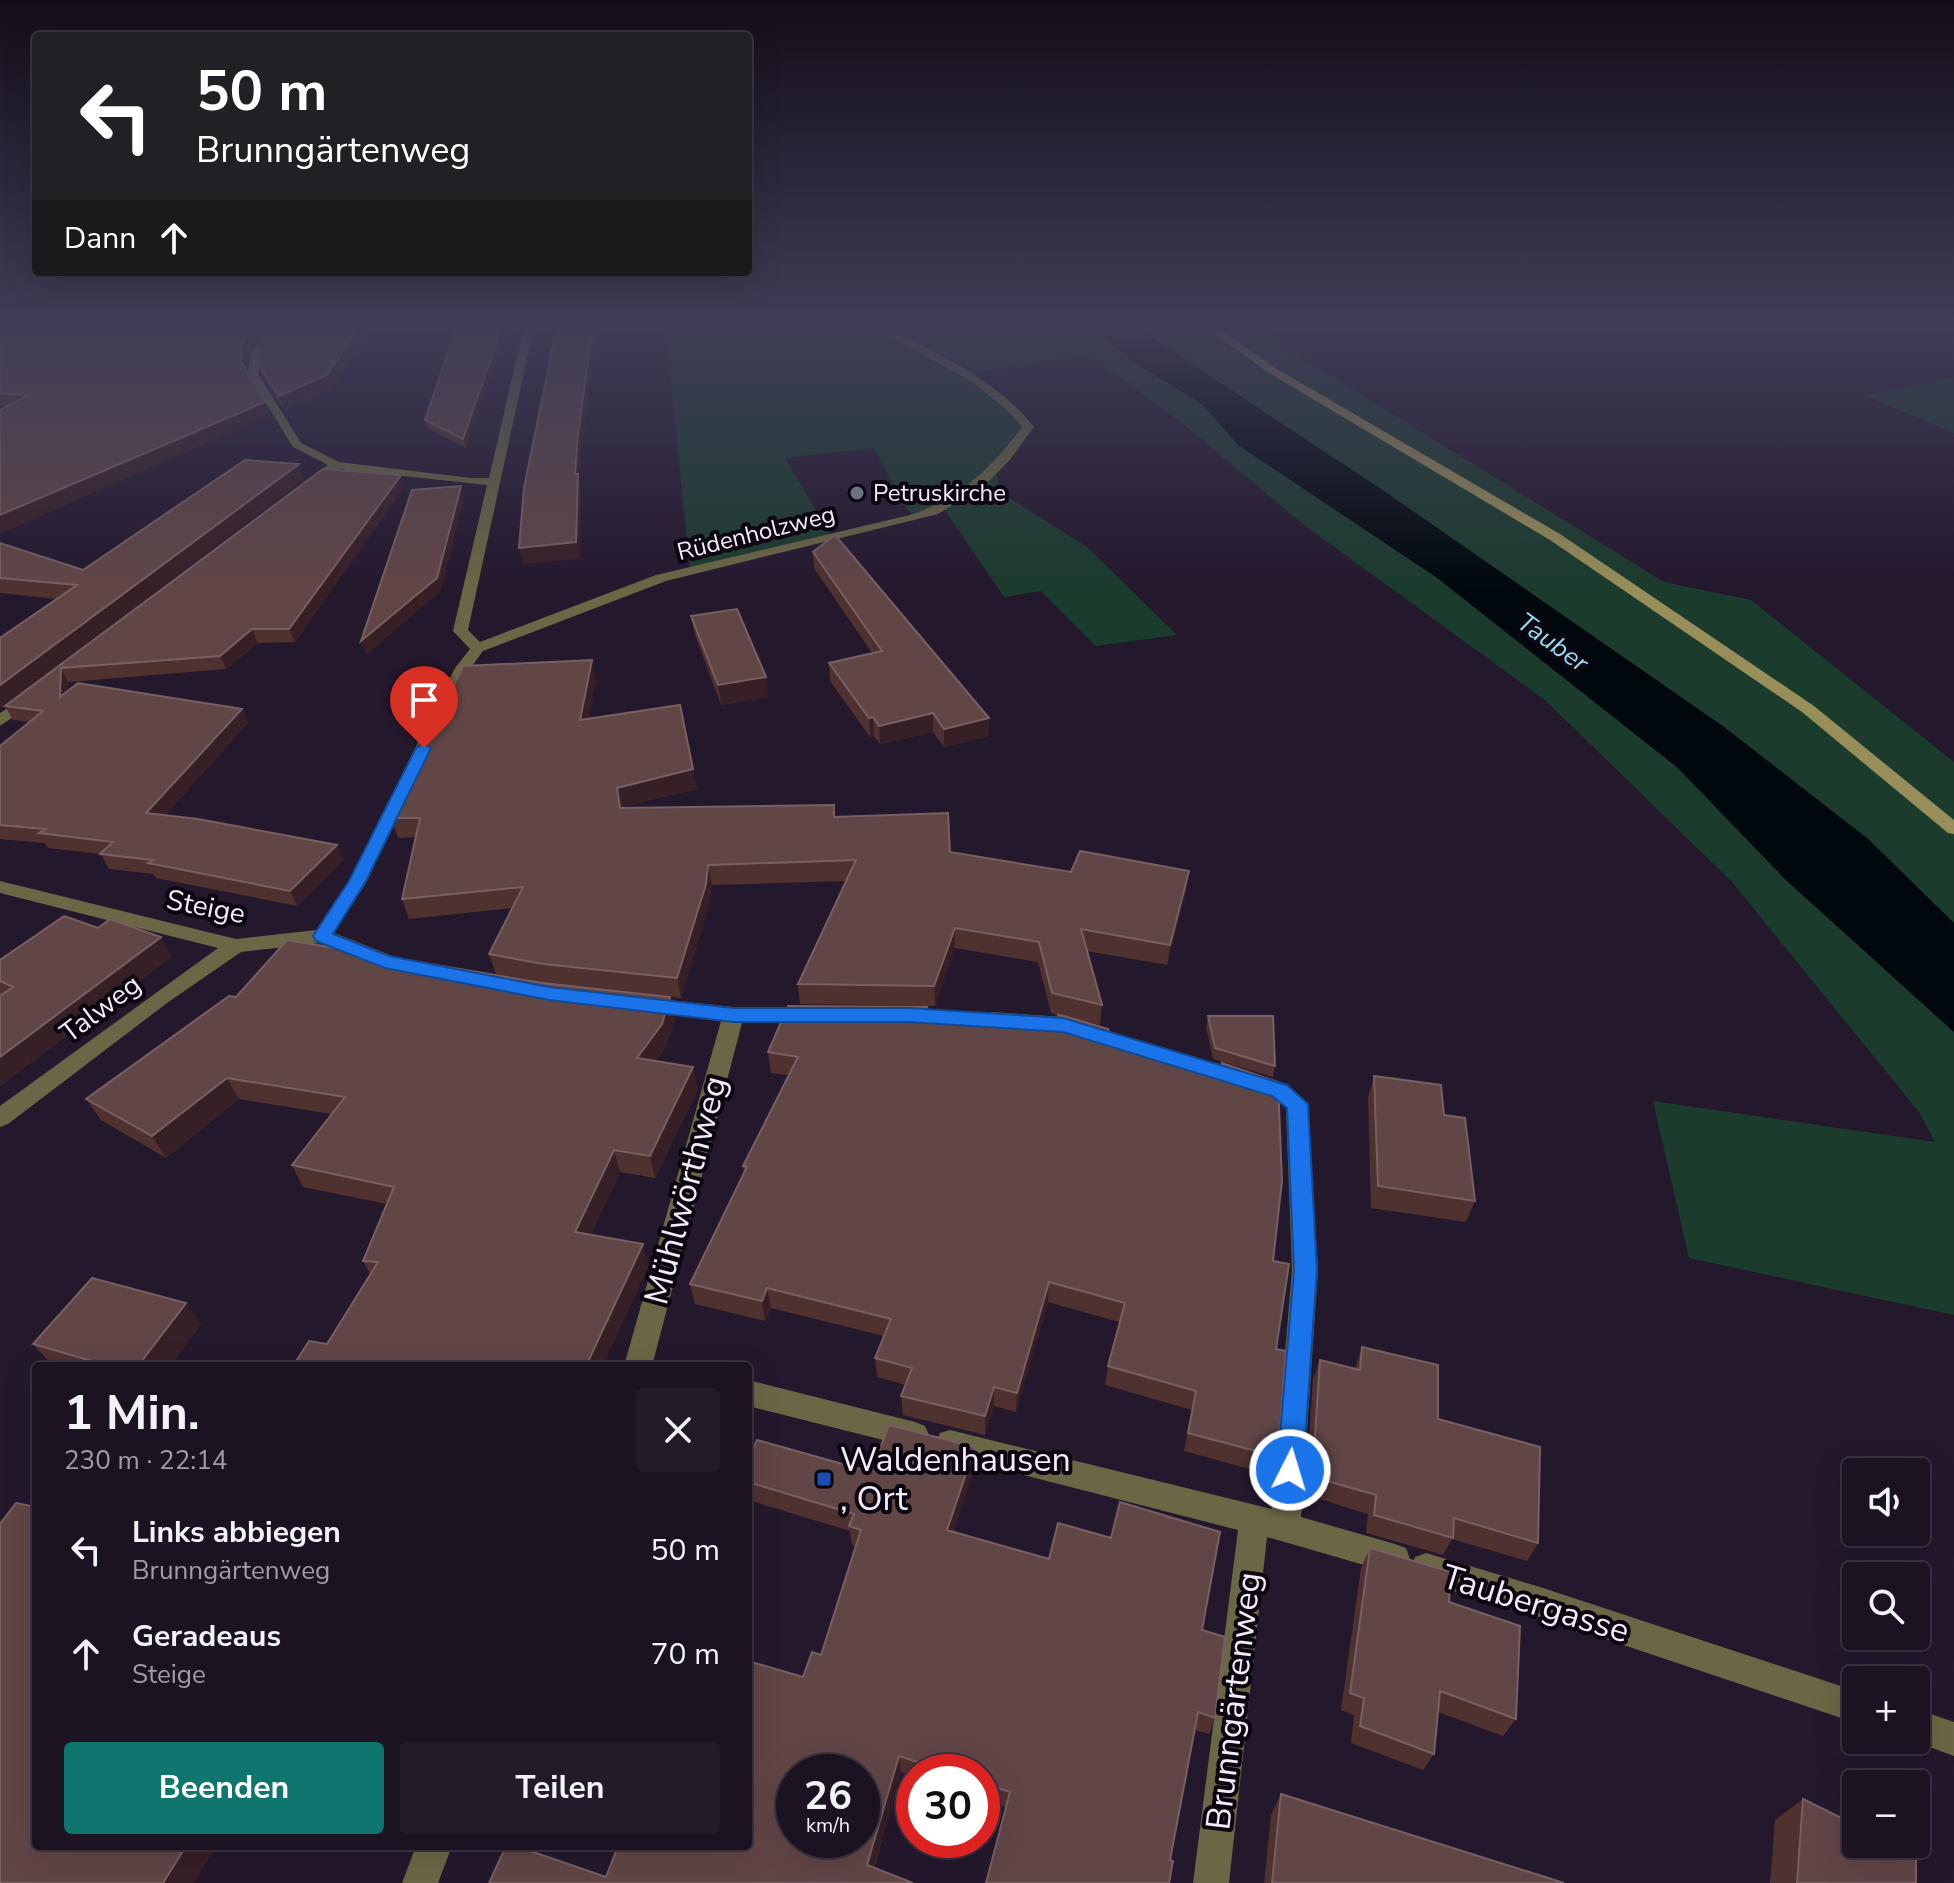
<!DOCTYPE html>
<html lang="de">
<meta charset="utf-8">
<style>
body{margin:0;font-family:"Nunito Sans",sans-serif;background:#241b2a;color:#f1f3f6;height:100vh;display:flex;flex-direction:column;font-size:30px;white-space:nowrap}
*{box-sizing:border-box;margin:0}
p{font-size:26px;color:#a09ea5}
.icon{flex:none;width:44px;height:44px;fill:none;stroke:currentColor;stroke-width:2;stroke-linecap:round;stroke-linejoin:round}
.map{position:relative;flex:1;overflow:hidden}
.sheet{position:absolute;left:32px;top:1362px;width:720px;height:488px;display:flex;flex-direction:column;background:#1b1222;border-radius:8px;box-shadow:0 8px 32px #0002,0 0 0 2px #393240}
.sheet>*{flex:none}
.banner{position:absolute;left:32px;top:32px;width:720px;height:244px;border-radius:8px;box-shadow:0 8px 32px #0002,0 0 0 2px #393240;background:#202124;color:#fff;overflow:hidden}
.controls{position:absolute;left:1842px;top:1458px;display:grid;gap:16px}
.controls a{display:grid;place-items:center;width:88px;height:88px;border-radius:8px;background:#1b1222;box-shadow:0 8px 32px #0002,0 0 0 2px #393240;font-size:40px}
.speed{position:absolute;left:776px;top:1754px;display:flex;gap:16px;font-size:40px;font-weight:700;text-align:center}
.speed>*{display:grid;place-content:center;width:104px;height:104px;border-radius:50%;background:#1b1222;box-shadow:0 8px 32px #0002,0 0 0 2px #393240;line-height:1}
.speed small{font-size:20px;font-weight:400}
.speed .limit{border:12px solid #d22;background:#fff;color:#111}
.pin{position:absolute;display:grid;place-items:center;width:68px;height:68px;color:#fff;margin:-82px -34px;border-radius:50% 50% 50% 0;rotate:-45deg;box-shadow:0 0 8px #0007}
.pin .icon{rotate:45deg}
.me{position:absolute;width:88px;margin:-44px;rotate:5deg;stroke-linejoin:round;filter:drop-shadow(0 0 6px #0008)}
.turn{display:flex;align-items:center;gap:28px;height:168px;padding:0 32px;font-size:36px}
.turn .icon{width:104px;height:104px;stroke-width:2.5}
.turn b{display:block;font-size:56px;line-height:68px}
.then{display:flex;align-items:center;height:76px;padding:0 32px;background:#0003;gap:16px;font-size:30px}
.round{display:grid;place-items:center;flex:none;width:84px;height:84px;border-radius:8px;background:#241b2a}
.overview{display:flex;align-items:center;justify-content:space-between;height:136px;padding:0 32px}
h1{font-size:48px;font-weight:700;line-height:60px}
.button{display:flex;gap:16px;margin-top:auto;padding:16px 32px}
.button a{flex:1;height:92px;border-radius:8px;background:#0f766e;color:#fff;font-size:32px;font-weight:700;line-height:92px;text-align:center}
.button a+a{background:#241b2a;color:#f1f3f6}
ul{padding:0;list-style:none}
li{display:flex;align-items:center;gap:24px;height:104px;padding:0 32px}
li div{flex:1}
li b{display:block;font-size:30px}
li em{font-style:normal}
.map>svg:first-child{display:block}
.green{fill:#1b3b2d}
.water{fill:#00080d}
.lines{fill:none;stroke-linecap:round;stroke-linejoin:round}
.street{fill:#6b6645;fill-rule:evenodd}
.secondary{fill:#988e59;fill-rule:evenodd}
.wall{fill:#4f3230}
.shaded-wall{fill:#371f26}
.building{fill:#614646;stroke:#786062;stroke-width:2;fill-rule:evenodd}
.route{fill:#1a73e8;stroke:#114b97;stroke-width:2}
.worship-dot{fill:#6b7280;stroke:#0b060f;stroke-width:3}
.transit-dot{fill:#1a4fb4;stroke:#0b060f;stroke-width:3}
.labels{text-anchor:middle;stroke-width:8;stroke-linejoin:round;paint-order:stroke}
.far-poi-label{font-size:24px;fill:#f3ebfa;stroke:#0b060f;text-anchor:start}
.far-street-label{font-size:24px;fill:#f3ebfa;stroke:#0b060f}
.far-water-label{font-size:26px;font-style:italic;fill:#92dbf1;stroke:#0b060f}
.street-label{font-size:28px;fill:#f3ebfa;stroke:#0b060f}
.near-street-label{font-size:34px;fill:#f3ebfa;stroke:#0b060f}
.near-poi-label{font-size:34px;fill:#f3ebfa;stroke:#0b060f;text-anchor:start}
</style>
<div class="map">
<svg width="1954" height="1883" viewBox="0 0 1954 1883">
<rect width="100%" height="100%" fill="#24182d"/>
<path class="green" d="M665,326h415l22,10 30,25 71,44 35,40 198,132 241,190 109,113 168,152v283l-265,-57 -36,-157 282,41 -16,-30 -187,-230 -187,-182 -241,-175 -123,-103 -91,-67 -123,19 61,53 -33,45 8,22 84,53 90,88 -81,11 -55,-55 -37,6 -60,-88 -30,9 -12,-16 -28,-54 -89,10 47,79 -142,34z
M1138,326h112l414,256 87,18 203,162v161l-86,-84 -144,-112 -340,-236 -241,-159z
M1954,378v55l-91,-38z"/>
<path class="water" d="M1080,326h58l5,6 241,159 340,236 144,112 86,84v109l-168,-152 -109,-113 -241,-190 -198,-132 -35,-40 -71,-44 -30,-25z"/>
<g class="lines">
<path class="street" d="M272,326h10l-21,27 -3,21 43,69 38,19 132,16h18l35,-152h10l-66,304 12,12 176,-67 254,-60c50,-17 81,-46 112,-88l-13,-15 -35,-29 -102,-57h12c53,28 111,52 150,101l-25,34 -25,25 -46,28 -272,67 -183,70 -13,18 -103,212 -33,52 61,24 3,5 -3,5h-14l-61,-24 -79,9 -74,51 -159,121 -8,3v-21l218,-158 -218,-55v-12l236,58 80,-9 33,-49 106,-213 15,-19 -17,-18 34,-146 -149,-16 -24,19h-8v-6l22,-17 -35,-18 -45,-73 3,-21z
M30,693l6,2v6l-36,25v-13z
M649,998l84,9h79l8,3 3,5 -3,5 -8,3h-70l-90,343h-28l97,-345 -79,-11 -4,-5 4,-5z
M992,1012l71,5 119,37 3,6 -3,6 -8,2 -112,-35 -78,-8 -3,-5 3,-5z
M1255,1076l32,8 21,20 10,166 -17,247 94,27 11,4 4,11 -4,11 -11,4 -128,-37 -38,346h-36l45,-353 -288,-74 -10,-3 -4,-10 4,-10 10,-3 322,79 20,-239 -6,-162 -14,-11 -25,-7 -3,-6 3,-6z
M748,1380l167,42 10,4 4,9 -4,9 -10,4 -167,-42z
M1426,1553l111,33 319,105v32l-319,-107 -111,-33 -11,-4 -4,-11 4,-11z
M1916,1709l38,13v34l-44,-16h6z
M416,1846h36l-14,37h-36z"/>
<path class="secondary" d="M1204,326h11l62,43 283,165 254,172 140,114v14l-6,-1 -146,-121 -252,-172 -281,-167z"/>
</g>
<path class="wall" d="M0,326h270l-21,25 -3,18 24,46 -270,-9z
M457,326h50l-41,122 -38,-19 -3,-9z
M256,360l76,29 -48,21 -23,-37z
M323,469l81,18 -109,155 -37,1 -32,26 -158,13v8l180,33 -83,92 172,30 6,15 -46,46 -141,-28 -3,-4 -44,-5 -8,-15 -53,-6 -3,-5 -45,-4v-93l29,-24 -16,-2 -8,-14z
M304,479l-304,230v-71l57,-39 -57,-6v-50l83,27z
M813,552l176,166v18l-45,11 -11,-15 -53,12 -6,-8 -4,1 -40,-56 -1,-18 43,-10 -58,-85z
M691,616l77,81 -47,8 -26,-70z
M596,679l-8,40 109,70 -76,18v1l214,9 115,35 121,20 118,-1 -3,20 -19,74 -80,-14 15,54 -2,20 -30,-7 43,28 109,20v-3l51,198 5,196 -6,18 -88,-24 8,-41 -87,-25 3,-19 11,-44 -71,-20 -32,110 -22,-6 -9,29 -82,-20 -2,-19 5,-11 -29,-8 -2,-19 9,-22 -113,-28 -6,13 -70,-17 -5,-20 54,-111 -1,-7 46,-91 -18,-2 -3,-21 159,-41 130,16 1,-12 3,1 -10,-3 -13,-51 -83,-14 -20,58 -135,-2 -2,-20 48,-103 -134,4 -3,19 -28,94 -23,-2 17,23 -8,26 -11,16 42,28 -43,89 -35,-6 -29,62 58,31 -322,79 43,-70 -7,-13 24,-57 -84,-17 -11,-22 39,-51 -92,-15 -73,59 -65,-38 -15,-21 150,-102 305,-15 -45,-8 -7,-20 23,-46 -103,11 -7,-20 14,-62 -18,1 -7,-20z
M171,957l-171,129v-126z
M1208,1016l67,50 -2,11 -60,-18 -7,-32z
M1374,1076l70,39 31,86 -9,21 -95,-14 -3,-111z
M201,1324l-31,42h-116l-2,-1 -19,-21z
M1362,1347l76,72 100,124 -11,18 -75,-22 -9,16 -77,-22 2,-19 -48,-15 2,-10 -16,-4 7,-106 7,-19 35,9z
M748,1460l123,12 104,-6 -22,66 249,98 13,88 -6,16 -14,-4 -189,77 -24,-8v-27h-68v4l-13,-4 -27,96 -268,9 197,-200 18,-22 12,-37 23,-71 -4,-2 -2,-14 -102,-31z
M1370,1548l79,54 67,117 -13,17 -65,-24 -4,42 -11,16 -72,-27 3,-28 -13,-5 20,-142z
M1281,1794l283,89h-300l7,-68z
M1803,1799l113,84h-146l5,-63z"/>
<path class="shaded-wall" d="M0,326h31l-31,15z
M255,326h15l-21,25 -4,23 -5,-14 4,-22z
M359,326h12l-39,63 -48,21 -5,-14z
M502,326h5l-41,122 -3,-9z
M593,326h5l-19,152 2,12 -1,69 -57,5 -4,-16 56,-74 3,-40z
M265,402l5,13 -270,119v-19z
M299,464l5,15 -304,230v-24z
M401,475l3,12 -109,155 -6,-13z
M461,486l3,12 -23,93 -75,64 -5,-14z
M252,629l6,14 -32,26 -6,-13z
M592,660l4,19 -12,60 -4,-19z
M61,668l7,14 -1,30 -7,-15z
M766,677l2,20 -47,8 -3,-20z
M242,709l6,14 -95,105 -7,-15z
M933,713v19l-53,12 -1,-18z
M873,717l1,19 -4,1 -1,-19z
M989,718v18l-45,11v-18z
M693,769l4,20 -76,18 3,21 -7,-40z
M337,845l6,15 -46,46 -7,-15z
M708,865l4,20 -3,19 -28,94 -4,-20z
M1189,871l-3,20 -19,74 3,-20z
M955,928v20l-20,58 -1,-20z
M161,937l10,20 -171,129v-29z
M670,997l5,22 -8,26 -25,35 -5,-22z
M693,1067l5,22 -43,89 -5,-22z
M227,1078l12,21 -73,59 -14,-22z
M614,1150l6,22 -38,81 -7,-21z
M643,1244l6,21 -46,101h-17z
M1049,1282l-1,20 -32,110 1,-19z
M767,1288l4,20 -6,13 -3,-20z
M186,1303l15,21 -31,42h-32z
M994,1387v19l-9,29v-19z
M975,1447v19l-27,83 -1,-19z
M899,1756l2,16 -31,107 -3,-14z
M186,1846h31l-23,37h-31z"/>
<path class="building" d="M23,326h232l-11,12 -4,22 25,42 -265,113v-105l29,-15 -29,-2v-57z
M271,326h88l-32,49 -48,21 -23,-36 3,-19z
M457,326h45l-39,113 -38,-19z
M557,326h36l-15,108 -3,40h3l-2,68 -57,6 5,-60z
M245,460l54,4 -299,221v-47l77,-53 -77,-7v-35l83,27z
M323,469l78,6 -112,154h-37l-32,27 -159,12 -1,29 18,-14 164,26 -96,104 52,6 139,26 -47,46 -142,-28 5,-3 -53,-6 13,-12 -74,-9 6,-4 -45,-4v-79l43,-35 -38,-5z
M461,486l-24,92 -76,63 51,-151z
M835,535l154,183 -45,11 -11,-16 -54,13 -6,-9 -4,1 -40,-55 53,-12 -69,-99z
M737,609l29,68 -48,8 -27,-69z
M592,660l-12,60 100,-15 13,64 -76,19 3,20 214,-3v12l114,-4 2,39 121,20 9,-21 109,20 -19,74 -89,-16 21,76 -50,-12 -13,-51 -84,-14 -21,58 -136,-2 58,-124 -148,5 -2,19 -29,94 -134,-14 -54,-10 34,-67 -121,12 18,-81h-29l72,-152z
M64,916l34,12 12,-9 51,18 -161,120v-61l13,-9 -13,-6v-21z
M287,940l255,43 128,14 -8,27 -25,34 56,9 -43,89 -36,-6 -39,82 68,12 -57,122h-293l16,-25 18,3 51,-82 -15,-1 31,-74 -102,-22 53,-68 -118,-19 -75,58 -66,-37 143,-103 7,1z
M788,1006l139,1 -1,3 135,18 -3,-13 6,1 44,13 5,17 110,20 -1,-3 56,19 4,99 -9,80 16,3 -13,85 10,2 -8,106 -90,-24 8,-42 -88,-25 17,-63 -76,-21 -32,111 -23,-6 -9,29 -84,-20 11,-28 -37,-10 16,-39 -124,-31 -5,13 -72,-17 57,-117 -4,-1 55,-109 -30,-5z
M1208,1016h65l2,50 -60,-18z
M1374,1076l67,9 3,30 21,3 10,83 -97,-15z
M92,1278l94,25 -48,63h-29l-76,-22z
M1362,1347l76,18v54l102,28 -2,96 -84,-25 -1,20 -79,-23 2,-20 -49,-14 2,-10 -16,-5 7,-106 40,10z
M889,1425l86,22 -28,83 102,29 9,-36 53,15 9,-36 100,30 -18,98 23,7 -10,81 -17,-6 -28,148 3,1 -4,22h-183l24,-91 -28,-9v-11h-34l-49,-16 -32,109 46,18h-424l17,-37h10l90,31 12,-31h130v-185l55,16 9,-25 9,3 40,-125 -12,-4 5,-12 -106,-32v-22l9,-20 114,32zM794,1772h68v68h-68z
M16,1503l20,4v339h150l-23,37h-163v-359z
M1370,1548l81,24 -2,30 71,24 -4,93 -76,-28 -6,63 -74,-28 4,-28 -14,-5z
M1281,1794l283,89h-292z
M1803,1799l53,26v19h39l21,11v28h-119z"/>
<linearGradient id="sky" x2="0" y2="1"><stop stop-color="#140d19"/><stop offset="0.55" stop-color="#3f3d57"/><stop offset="1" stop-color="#3f3d57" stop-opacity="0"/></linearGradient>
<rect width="1954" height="589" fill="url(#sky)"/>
<path class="route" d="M424,743l7,5 -65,133 -33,53 56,22 160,31 184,21h176l154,10 224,67 21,19 9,166 -14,200 -4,9 -9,4 -9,-4 -4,-9 17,-200 -7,-162 -15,-12 -209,-64 -154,-10h-176l-184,-22 -164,-32 -69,-27 -3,-5 36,-55 67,-133z"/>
<circle class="worship-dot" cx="857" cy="493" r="8"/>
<rect class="transit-dot" x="816" y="1471" width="16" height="16" rx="4"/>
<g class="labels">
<g class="far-poi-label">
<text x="873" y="501">Petruskirche</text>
</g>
<g class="far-street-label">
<text transform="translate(756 533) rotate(-14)" y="8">Rüdenholzweg</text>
</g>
<g class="far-water-label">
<text transform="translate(1553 642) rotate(36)" y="9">Tauber</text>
</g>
<g class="street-label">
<text transform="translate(206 906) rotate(11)" y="10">Steige</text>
<text transform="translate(100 1008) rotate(-37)" y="10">Talweg</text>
</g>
<g class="near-street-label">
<text transform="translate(685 1190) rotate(-75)" y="12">Mühlwörthweg</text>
<text transform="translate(1536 1603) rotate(17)" y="12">Taubergasse</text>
<text transform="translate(1233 1701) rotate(-83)" y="12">Brunngärtenweg</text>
</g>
<g class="near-poi-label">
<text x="840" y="1471">Waldenhausen<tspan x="840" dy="39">, Ort</tspan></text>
</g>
</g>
</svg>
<div class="controls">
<a><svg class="icon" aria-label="sound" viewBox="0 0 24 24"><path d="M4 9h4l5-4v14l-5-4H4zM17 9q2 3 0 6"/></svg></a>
<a><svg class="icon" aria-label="search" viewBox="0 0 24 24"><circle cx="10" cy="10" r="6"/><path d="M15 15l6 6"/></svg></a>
<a>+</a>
<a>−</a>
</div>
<div class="speed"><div>26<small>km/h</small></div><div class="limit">30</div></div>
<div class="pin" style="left:424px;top:748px;background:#d93025"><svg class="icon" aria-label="arrive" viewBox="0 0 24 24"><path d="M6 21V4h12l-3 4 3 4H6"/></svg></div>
<svg class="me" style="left:1290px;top:1470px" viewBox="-20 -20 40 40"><circle r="17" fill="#1a73e8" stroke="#fff" stroke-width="3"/><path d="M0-11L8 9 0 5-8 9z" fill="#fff"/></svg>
<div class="banner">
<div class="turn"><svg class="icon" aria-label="left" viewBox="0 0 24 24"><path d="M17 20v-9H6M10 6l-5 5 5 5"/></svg><div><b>50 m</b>Brunngärtenweg</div></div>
<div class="then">Dann<svg class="icon" aria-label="ahead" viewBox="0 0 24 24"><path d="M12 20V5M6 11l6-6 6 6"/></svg></div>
</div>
<section class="sheet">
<div class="overview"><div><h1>1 Min.</h1><p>230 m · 22:14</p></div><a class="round"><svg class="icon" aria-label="close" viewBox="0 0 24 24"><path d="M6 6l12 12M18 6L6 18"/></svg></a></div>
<ul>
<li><svg class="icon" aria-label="left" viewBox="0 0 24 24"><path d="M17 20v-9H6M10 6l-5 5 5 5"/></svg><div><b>Links abbiegen</b><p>Brunngärtenweg</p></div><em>50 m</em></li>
<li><svg class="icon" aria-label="ahead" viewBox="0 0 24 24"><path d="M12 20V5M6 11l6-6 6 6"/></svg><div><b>Geradeaus</b><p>Steige</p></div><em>70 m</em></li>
</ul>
<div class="button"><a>Beenden</a><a>Teilen</a></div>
</section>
</div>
